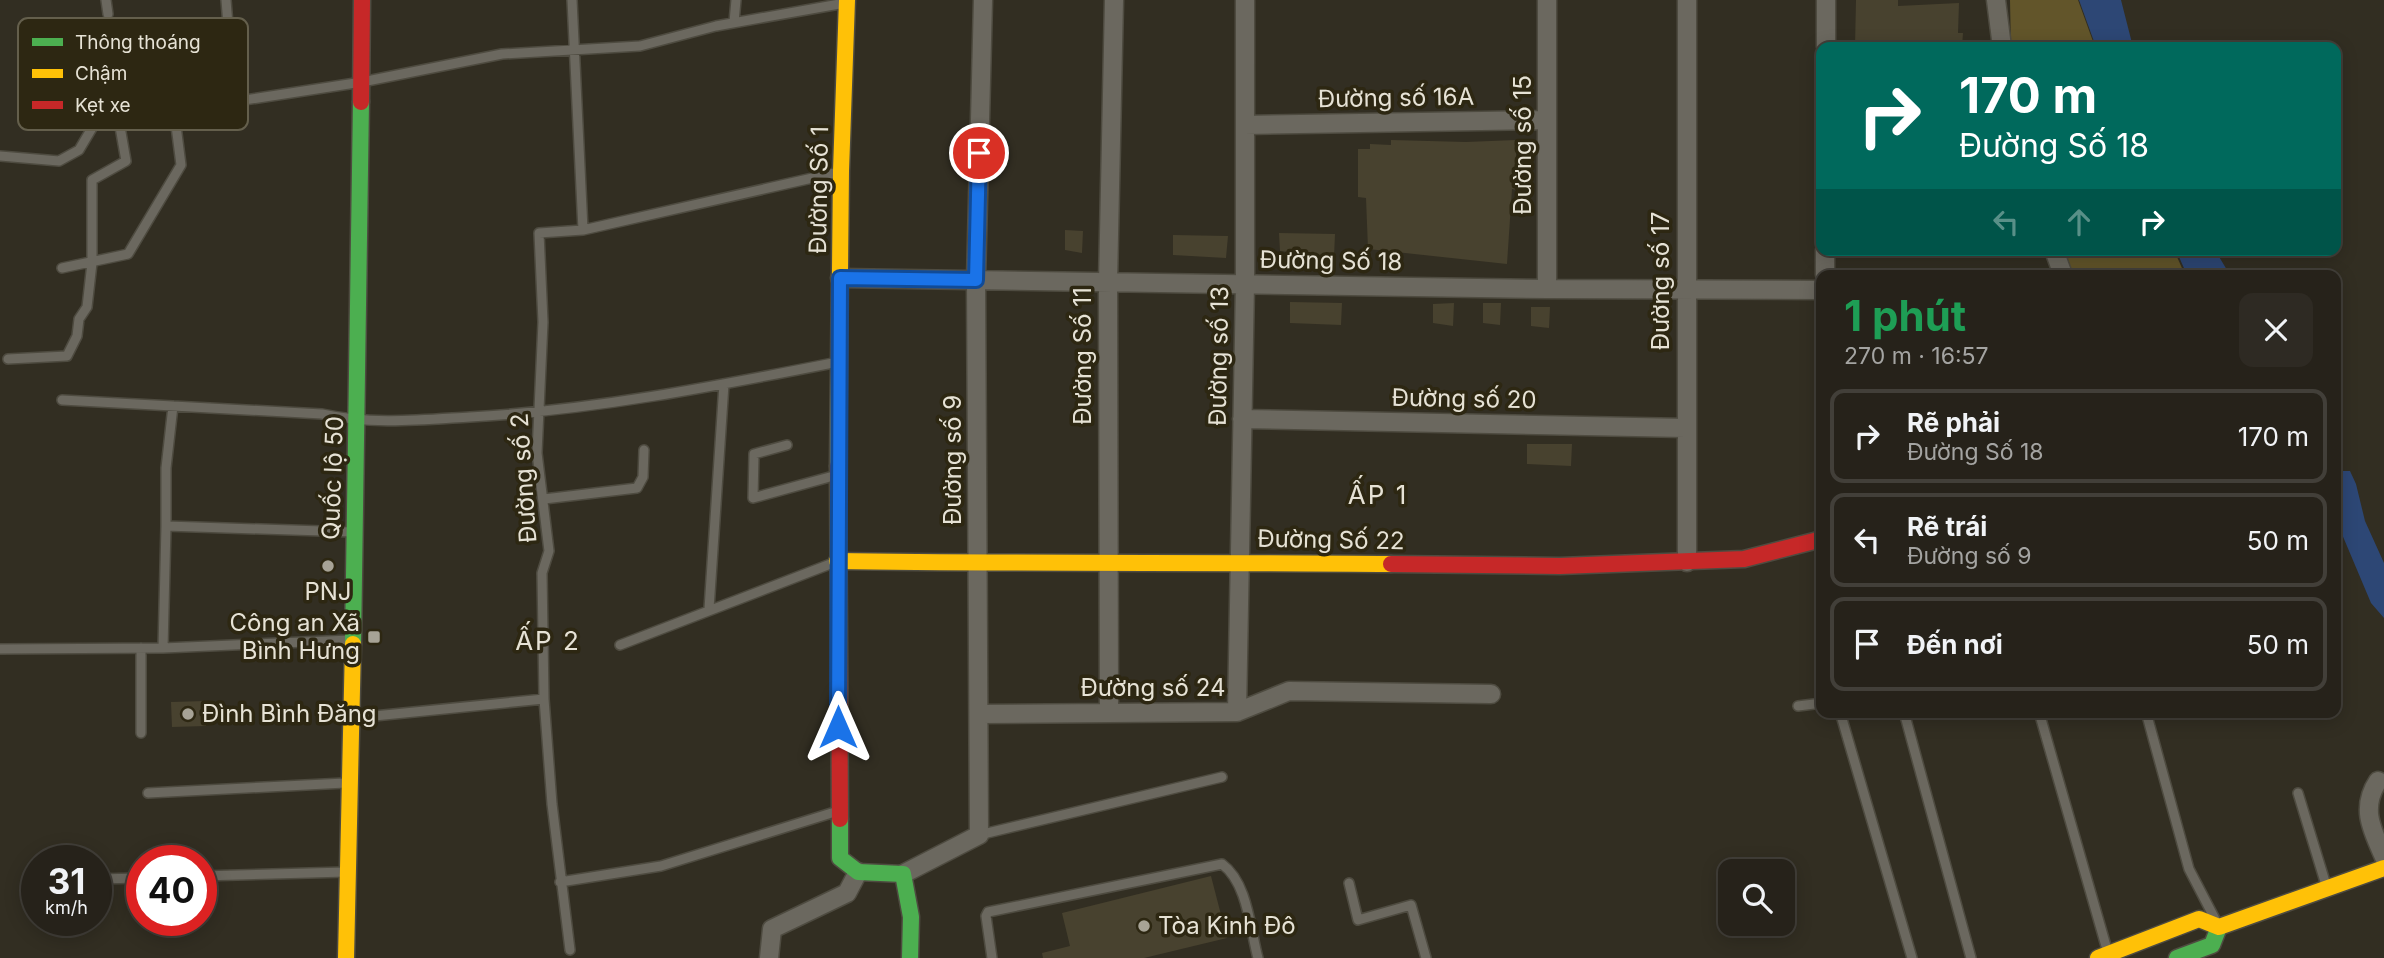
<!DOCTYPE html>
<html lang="vi">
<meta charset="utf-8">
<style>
body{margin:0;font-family:Inter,sans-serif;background:#2e2a23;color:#f1f3f6;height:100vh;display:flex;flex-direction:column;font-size:26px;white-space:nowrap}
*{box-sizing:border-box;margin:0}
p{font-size:23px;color:#a4a4a2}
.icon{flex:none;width:38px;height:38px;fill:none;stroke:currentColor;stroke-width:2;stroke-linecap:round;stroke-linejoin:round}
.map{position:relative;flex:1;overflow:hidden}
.side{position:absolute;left:1816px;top:270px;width:525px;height:448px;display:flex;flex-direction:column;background:#26221a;border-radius:14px;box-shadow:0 4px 18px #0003,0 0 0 2px #423f39}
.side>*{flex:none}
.guide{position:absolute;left:1816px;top:42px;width:525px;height:214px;border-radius:14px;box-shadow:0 4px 18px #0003,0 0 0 2px #423f39;background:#00695c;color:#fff;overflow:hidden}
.buttons{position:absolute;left:1718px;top:859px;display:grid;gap:14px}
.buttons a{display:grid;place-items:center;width:77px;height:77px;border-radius:14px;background:#26221a;box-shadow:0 4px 18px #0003,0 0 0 2px #423f39;font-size:35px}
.speed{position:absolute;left:21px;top:845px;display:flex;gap:14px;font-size:35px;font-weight:700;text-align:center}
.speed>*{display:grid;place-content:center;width:91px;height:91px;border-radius:50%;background:#26221a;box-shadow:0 4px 18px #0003,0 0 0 2px #423f39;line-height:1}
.speed small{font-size:18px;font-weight:400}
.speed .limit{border:10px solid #d22;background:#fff;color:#111}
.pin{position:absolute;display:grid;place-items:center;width:60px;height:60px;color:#fff;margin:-30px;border:4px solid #fff;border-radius:50%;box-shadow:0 2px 7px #0007}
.me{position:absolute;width:77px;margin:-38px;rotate:0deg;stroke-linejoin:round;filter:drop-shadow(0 0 5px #0008)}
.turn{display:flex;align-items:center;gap:24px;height:147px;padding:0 28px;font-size:32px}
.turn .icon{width:91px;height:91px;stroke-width:2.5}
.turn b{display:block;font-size:49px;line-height:60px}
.lanes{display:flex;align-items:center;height:66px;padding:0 28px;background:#0003;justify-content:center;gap:35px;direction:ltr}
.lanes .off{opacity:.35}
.round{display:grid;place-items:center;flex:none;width:74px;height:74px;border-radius:14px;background:#2e2a23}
.headline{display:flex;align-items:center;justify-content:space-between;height:119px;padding:0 28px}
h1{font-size:42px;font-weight:700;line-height:52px;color:#1e9e55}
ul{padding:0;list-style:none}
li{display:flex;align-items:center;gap:21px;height:94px;margin:0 14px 10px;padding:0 14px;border:4px solid #423f39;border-radius:14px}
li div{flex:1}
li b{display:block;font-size:26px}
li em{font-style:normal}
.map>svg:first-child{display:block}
.green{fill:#62552a}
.water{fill:#2d4775}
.building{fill:#48422f}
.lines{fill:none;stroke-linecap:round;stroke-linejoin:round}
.lane-casing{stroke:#4e4b40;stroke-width:12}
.street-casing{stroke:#4e4b40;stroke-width:21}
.fast-casing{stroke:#4e4b40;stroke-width:19}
.slow-casing{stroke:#4e4b40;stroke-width:19}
.jam-casing{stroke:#4e4b40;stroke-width:19}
.lane{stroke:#6b685f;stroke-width:9}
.street{stroke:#6b685f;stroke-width:18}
.fast{stroke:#4caf50;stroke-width:16}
.slow{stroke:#ffc107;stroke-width:16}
.jam{stroke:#c62828;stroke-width:16}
.route-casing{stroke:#114b97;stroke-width:18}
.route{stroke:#1a73e8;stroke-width:12}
.poi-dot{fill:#a7a396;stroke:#2d2712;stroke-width:2.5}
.labels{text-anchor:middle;stroke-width:7;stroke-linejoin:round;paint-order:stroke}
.street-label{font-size:24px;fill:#e6e2d5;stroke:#2d2712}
.poi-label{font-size:24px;fill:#e6e2d5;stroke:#2d2712;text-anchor:start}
.neighbourhood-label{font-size:26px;letter-spacing:2px;fill:#e6e2d5;stroke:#2d2712}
.key{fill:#2d2712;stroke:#645f4c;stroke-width:2}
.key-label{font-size:19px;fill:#e6e2d5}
</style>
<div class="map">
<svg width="2384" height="958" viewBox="0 0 2384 958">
<rect width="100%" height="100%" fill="#322e22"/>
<path class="green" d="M2010,0h68l17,47h-84z
M2063,250h111l11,25h-112z"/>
<path class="water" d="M2079,0h42l12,47h-37z
M2176,250h39l15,25h-43z
M2336,471h14l6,13 9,37 19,42v55l-13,-15 -35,-83z"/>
<path class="building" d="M1856,0h42v6l61,-3 -1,30h5l-1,14h-107z
M1391,140l75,2 50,-2v50l-4,-1 -5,75 -139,-15 -2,-51 -8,-1v-48h12v-5l21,1z
M1065,230l18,1 -1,22 -17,-3z
M1279,233l56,1 -1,23 -54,-6z
M1173,235l55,1 -2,22 -53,-3z
M1290,302l52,1 -1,22 -51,-2z
M1454,303l-1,23 -20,-3v-19z
M1483,303h18l-1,22 -17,-2z
M1531,307h19l-1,21 -18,-2z
M1527,444h45l-1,22 -44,-2z
M205,701l1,25 -34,1 -1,-25z
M1211,876l16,62 -83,20h-101l-1,-5 28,-7 -8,-33z"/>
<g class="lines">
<g class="lane-casing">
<path id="lane" d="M106,0l2,14
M226,0l8,100
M734,22l2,-22
M0,156l59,5 20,-11 16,-27 267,-41 140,-28 138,-8 76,-20 129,-23
M583,230l256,-58
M62,268l66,-14 53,-89 -7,-55
M8,359l59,-3 10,-20 2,-17 8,-12 5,-44v-83l34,-19 -7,-40
M62,400l260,14c50,11 98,6 148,3 125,-7 246,-31 368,-55
M787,445l-33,9 -1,44 84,-23
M544,499l93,-11 6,-11 1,-27
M166,526v-58l7,-62
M709,609l15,-225
M620,645l213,-82
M141,648v85
M163,648l3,-122 187,6
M0,649l163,-1 188,-8
M1798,706l24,-3
M1840,712l72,246
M1904,712l67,246
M2039,712l69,241
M2146,712l43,157 26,50
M354,718l190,-19
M148,793l197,-10
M2298,793l28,92
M979,835l243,-58
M201,876l145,-4
M96,879l46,-1
M560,882l101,-16 177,-55
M1349,883l9,37 53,-15 15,53
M570,950l-18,-146 -8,-105 -2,-126 7,-22 -12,-98 6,-131 -4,-89 44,-3 -11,-230
M992,958l-6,-42 2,-4 234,-48c26,19 28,65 36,94"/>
</g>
<g class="street-casing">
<path id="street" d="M1687,0v562
M1996,0l6,47
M1826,47v-47
M1245,125l302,-5
M2054,250l9,25
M1825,275v-25
M840,278l707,11 275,1
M1547,289v-289
M1242,419l443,9
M1109,712l-1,-430 6,-282
M1237,712l8,-428v-284
M979,714l258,-2 52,-21 202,3
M2378,781c-18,27 -6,49 6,76
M903,874l76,-39 -3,-555 7,-280
M769,958l3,-29 75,-36 11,-21"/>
</g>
<g class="fast-casing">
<path id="fast" d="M353,644l8,-542
M840,819v39l18,14 45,2 8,43 -1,41
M2177,958l35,-13 7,-18"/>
</g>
<g class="slow-casing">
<path id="slow" d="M838,466l3,-295 6,-171
M837,561c185,3 370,1 554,3
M346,958l7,-314
M2098,958l101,-39 20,8 165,-59"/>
</g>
<g class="jam-casing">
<path id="jam" d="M361,102l1,-102
M838,466l2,353
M1391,564l169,2 184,-7 78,-20"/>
</g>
<use href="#lane" class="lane"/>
<use href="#street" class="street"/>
<use href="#fast" class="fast"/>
<use href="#slow" class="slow"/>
<use href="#jam" class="jam"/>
</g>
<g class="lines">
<g class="route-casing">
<path id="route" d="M838,727l2,-449 136,2 3,-127"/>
</g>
<use href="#route" class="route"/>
</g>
<g class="poi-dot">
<circle cx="328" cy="566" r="7"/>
<rect x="367" y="630" width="14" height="14" rx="3.5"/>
<circle cx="188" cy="714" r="7"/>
<circle cx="1144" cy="926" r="7"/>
</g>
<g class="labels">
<g class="street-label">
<text transform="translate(1396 98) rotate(-1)" y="8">Đường số 16A</text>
<text transform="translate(1523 145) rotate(-90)" y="8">Đường số 15</text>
<text transform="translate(819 190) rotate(-89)" y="8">Đường Số 1</text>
<text transform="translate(1331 261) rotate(1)" y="8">Đường Số 18</text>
<text transform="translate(1661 281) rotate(-90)" y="8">Đường số 17</text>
<text transform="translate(1083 356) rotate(-90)" y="8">Đường Số 11</text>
<text transform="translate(1219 356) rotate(-89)" y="8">Đường số 13</text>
<text transform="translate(1464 399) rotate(1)" y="8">Đường số 20</text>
<text transform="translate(953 460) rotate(-90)" y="8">Đường số 9</text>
<text transform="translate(333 478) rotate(-88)" y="8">Quốc lộ 50</text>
<text transform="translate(524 478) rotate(-94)" y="8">Đường số 2</text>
<text transform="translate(1331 540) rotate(1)" y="8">Đường Số 22</text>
<text x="1153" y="696">Đường số 24</text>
</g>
<g class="poi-label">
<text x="328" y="600" text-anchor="middle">PNJ</text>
<text x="360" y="631" text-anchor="end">Công an Xã<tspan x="360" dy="28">Bình Hưng</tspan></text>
<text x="202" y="722">Đình Bình Đăng</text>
<text x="1158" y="934">Tòa Kinh Đô</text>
</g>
<g class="neighbourhood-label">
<text x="1378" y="504">ẤP 1</text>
<text x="548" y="650">ẤP 2</text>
</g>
</g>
<rect x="18" y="18" width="230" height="112" rx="10" class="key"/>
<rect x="32" y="38" width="31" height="8" fill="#4caf50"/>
<rect x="32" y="69" width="31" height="9" fill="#ffc107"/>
<rect x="32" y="101" width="31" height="8" fill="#c62828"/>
<g class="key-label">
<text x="75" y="49">Thông thoáng</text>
<text x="75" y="80">Chậm</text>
<text x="75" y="112">Kẹt xe</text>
</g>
</svg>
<div class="buttons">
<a><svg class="icon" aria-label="search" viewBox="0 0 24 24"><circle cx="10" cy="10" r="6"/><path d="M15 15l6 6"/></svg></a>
</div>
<div class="speed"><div>31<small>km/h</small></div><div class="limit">40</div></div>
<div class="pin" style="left:979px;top:153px;background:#d93025"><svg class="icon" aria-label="arrive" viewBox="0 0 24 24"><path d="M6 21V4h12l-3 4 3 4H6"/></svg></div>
<svg class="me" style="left:838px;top:727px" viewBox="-20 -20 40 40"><path d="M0-17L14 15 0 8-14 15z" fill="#1a73e8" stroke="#fff" stroke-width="4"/></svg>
<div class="guide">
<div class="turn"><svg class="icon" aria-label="right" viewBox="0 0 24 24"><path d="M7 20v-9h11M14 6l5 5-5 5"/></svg><div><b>170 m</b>Đường Số 18</div></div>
<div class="lanes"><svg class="icon off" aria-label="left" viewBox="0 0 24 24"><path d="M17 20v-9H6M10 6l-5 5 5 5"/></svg><svg class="icon off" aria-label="ahead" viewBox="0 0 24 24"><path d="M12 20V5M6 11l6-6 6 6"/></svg><svg class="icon" aria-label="right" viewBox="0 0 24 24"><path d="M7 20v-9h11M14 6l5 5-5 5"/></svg></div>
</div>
<section class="side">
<div class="headline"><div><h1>1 phút</h1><p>270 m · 16:57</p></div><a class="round"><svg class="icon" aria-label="close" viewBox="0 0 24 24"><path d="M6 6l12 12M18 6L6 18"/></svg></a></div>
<ul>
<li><svg class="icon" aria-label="right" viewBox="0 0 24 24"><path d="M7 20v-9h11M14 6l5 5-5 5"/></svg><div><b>Rẽ phải</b><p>Đường Số 18</p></div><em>170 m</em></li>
<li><svg class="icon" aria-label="left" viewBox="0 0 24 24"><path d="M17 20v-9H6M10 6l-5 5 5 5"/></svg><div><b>Rẽ trái</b><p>Đường số 9</p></div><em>50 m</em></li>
<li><svg class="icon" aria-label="arrive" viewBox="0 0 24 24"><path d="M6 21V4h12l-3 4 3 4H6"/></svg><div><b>Đến nơi</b></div><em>50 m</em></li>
</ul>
</section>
</div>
